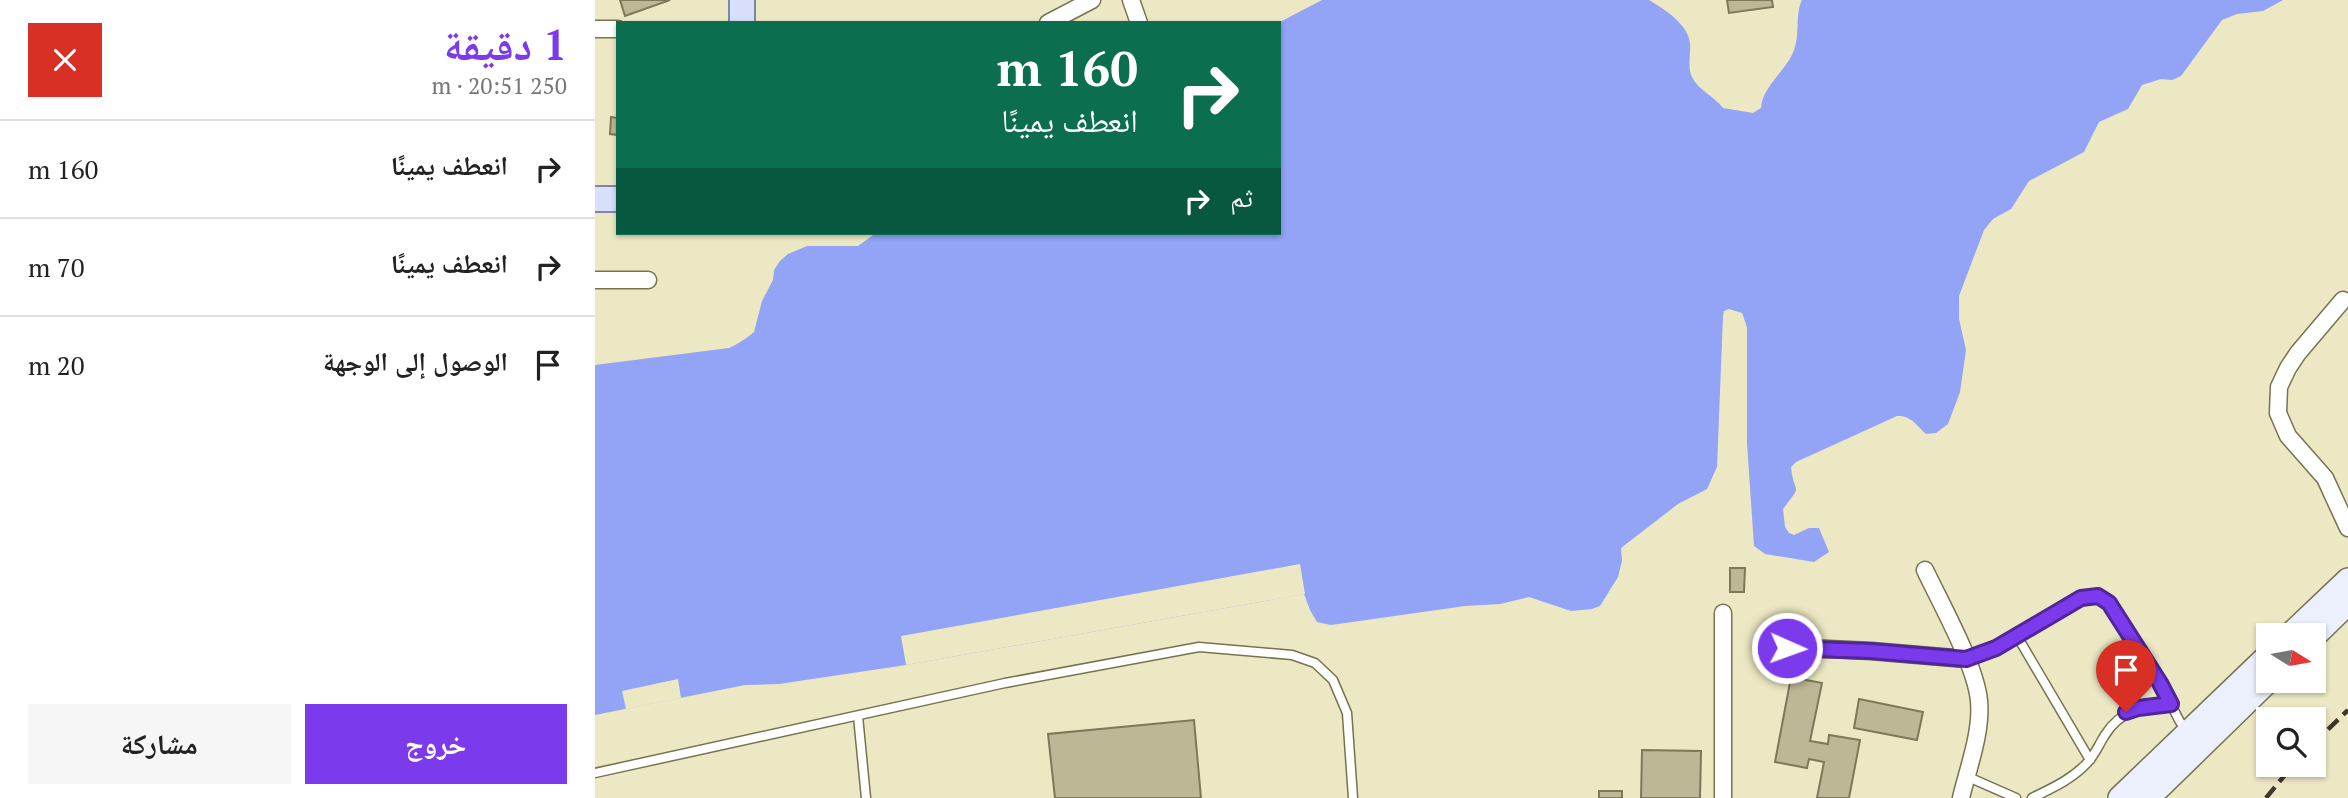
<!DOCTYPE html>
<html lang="ar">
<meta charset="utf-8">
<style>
body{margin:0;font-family:"PT Serif","Noto Naskh Arabic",serif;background:#f6f6f6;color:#222;direction:rtl;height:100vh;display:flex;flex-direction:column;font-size:26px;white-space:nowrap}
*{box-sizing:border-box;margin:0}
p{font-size:23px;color:#767676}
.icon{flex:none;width:38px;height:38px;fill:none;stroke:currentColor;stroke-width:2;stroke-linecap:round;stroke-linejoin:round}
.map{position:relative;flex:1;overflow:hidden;direction:ltr}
.panel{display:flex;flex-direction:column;background:#fff;width:595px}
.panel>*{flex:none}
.banner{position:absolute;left:21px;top:21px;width:665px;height:214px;border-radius:0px;box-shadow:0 2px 5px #0004;direction:rtl;background:#0b6e4f;color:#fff;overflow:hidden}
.needle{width:46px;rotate:101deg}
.fabs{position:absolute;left:1661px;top:623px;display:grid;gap:14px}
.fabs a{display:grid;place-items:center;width:70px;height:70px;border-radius:0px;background:#fff;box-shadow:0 2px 5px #0004;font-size:35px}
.pin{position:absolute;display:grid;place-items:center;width:60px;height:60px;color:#fff;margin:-72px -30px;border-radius:50% 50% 50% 0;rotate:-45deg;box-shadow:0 0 7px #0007}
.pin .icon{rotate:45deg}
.me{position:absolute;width:77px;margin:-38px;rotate:92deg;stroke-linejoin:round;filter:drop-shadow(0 0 5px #0008)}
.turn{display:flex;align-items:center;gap:24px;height:147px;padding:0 28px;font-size:32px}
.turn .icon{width:91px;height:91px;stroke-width:2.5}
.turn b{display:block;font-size:49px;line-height:60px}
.then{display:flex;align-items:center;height:66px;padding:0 28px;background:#0003;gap:14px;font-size:26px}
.round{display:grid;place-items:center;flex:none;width:74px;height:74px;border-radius:0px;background:#f6f6f6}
.summary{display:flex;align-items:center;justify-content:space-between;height:119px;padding:0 28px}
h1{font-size:42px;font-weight:700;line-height:52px;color:#7c3aed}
.primary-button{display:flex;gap:14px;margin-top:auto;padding:14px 28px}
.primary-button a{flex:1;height:80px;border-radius:0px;background:#7c3aed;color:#fff;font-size:28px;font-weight:700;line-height:80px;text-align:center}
.primary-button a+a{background:#f6f6f6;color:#222}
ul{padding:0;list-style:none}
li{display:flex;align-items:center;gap:21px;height:98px;padding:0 28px;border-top:2px solid #e0e0e0}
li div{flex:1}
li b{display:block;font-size:26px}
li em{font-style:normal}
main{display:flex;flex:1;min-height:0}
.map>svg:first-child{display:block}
.water{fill:#93a3f5}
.pier{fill:#ece8c4}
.building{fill:#bcb896;stroke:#7c7858;stroke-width:2}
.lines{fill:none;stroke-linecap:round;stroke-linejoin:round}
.service-casing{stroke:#767252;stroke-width:11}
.minor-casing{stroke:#767252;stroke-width:19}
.secondary-casing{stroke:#767252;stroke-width:26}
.primary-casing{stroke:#8087a1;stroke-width:28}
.service{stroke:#fff;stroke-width:8}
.minor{stroke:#fff;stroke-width:16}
.secondary{stroke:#eceffc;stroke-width:23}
.primary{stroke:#d8dffa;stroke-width:24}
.rail{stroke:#3c392b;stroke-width:4.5;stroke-dasharray:14 7;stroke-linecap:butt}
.route-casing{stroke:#51269a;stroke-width:18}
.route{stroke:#7c3aed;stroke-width:12}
</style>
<main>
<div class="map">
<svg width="1753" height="798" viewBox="0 0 1753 798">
<rect width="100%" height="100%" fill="#ece8c4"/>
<path class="water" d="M727,0h327c15,9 39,24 41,43 1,11 -3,24 2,34 6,13 22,19 31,31l30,5 8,-5c1,-21 26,-38 33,-58 6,-15 1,-37 8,-50h481l-20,11 -26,3 -15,6 -41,56 -9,4 -11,-1 -19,6 -14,24 -29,13 -15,30 -55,29 -18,28 -18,10 -9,11 -25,66v23l7,31 -6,42 -12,32 -12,9 -10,1c-9,-8 -15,-19 -29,-18l-101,46 -5,5c3,30 13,14 -8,42l2,18 4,6 5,2 15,-7h10l10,24 -15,10 -49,-8 -11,-8 -7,-103v-116l-5,-14 -13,-4 -5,2 -1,5 -6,151 -10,22 -29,15 -57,44 1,13 -4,16 -18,29 -8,3 -21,2 -42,-14 -29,7 -35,2 -134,19 -14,-3 -7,-12 -6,-16 -398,71 -127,19 -34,1 -150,30v-350l134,-17c9,-4 18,-10 25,-16l8,-31 11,-21 1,-10 6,-9 8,-7 19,-8h51l18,-13h403l-1,-210z"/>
<path class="pier" d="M705,564l5,30 -399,71 -5,-29z
M83,679l3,19 -55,11 -4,-18z"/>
<path class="building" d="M25,0h50l-45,16z
M1132,0h45l1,7 -44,6z
M16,117l7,1v17l-8,-1z
M1135,568h15l-1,24h-14z
M1196,677l31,6 -12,58 18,3 1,-9 31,5 -11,58h-32l7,-36 -15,-3 -2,9 -32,-6z
M1264,699l64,13 -6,28 -63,-12z
M599,720l7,78h-146l-7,-64z
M1047,750l59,1 -1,47h-59z
M1004,791h23v7h-23z"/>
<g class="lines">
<g class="service-casing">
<path id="service" d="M1422,636l73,124
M1371,659l30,-11 85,-50 17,-2 6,2 56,85 20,39 9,8
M263,716l8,82
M0,773l410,-90 194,-36 93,8 23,8 18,17 14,33 6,85
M1371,776l50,22
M1437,798c20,-10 39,-18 55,-35 8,-8 12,-19 18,-28 16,-26 38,-28 66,-31"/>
</g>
<g class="minor-casing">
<path id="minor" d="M536,0l8,23
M453,23l44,-23
M0,29h23
M0,280h53
M1748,300l-45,53 -10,15 -9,19 -1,26 10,23 37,42 23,50
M1330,570c16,34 51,96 54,131 3,31 -11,67 -18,97
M1192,647l84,4 95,8
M1128,798v-185"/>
</g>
<g class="secondary-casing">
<path id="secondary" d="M1695,635l58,-55
M1718,637l35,-34
M1525,798l148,-142
M1553,798l120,-117"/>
</g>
<g class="primary-casing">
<path id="primary" d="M147,23v-23
M0,199h23"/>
</g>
<use href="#service" class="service"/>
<use href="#minor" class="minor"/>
<use href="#secondary" class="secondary"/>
<use href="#primary" class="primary"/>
<path class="rail" d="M1718,744l35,-34
M1671,798l27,-33"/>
</g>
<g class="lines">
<g class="route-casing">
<path id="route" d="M1192,648l84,3 95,8 30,-11 85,-50 17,-2 11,7 51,80 11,21 -33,4 -12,4"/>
</g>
<use href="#route" class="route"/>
</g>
</svg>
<div class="fabs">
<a><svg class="needle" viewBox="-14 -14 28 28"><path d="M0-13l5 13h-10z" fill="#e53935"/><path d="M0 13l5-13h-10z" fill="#767676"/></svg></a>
<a><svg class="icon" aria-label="search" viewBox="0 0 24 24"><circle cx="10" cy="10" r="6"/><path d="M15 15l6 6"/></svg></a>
</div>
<div class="pin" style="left:1531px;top:712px;background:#d93025"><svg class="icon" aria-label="arrive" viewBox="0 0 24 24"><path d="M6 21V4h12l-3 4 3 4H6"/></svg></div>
<svg class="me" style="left:1192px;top:648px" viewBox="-20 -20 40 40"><circle r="17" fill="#7c3aed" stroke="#fff" stroke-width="3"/><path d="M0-11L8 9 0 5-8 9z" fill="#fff"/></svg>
<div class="banner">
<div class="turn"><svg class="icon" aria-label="right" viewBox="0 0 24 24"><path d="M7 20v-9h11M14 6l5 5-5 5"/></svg><div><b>160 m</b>انعطف يمينًا</div></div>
<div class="then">ثم<svg class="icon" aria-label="right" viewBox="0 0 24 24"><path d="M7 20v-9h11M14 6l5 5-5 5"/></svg></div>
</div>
</div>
<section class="panel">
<div class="summary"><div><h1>1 دقيقة</h1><p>250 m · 20:51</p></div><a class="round" style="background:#d93025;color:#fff"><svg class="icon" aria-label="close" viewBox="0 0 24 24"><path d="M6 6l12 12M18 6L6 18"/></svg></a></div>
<ul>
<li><svg class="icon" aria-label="right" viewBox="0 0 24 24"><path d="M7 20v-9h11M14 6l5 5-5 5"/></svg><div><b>انعطف يمينًا</b></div><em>160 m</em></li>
<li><svg class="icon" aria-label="right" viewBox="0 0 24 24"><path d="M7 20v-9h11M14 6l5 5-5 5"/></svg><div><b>انعطف يمينًا</b></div><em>70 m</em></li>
<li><svg class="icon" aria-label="arrive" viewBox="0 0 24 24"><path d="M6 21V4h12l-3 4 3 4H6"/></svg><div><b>الوصول إلى الوجهة</b></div><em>20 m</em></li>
</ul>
<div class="primary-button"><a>خروج</a><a>مشاركة</a></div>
</section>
</main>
